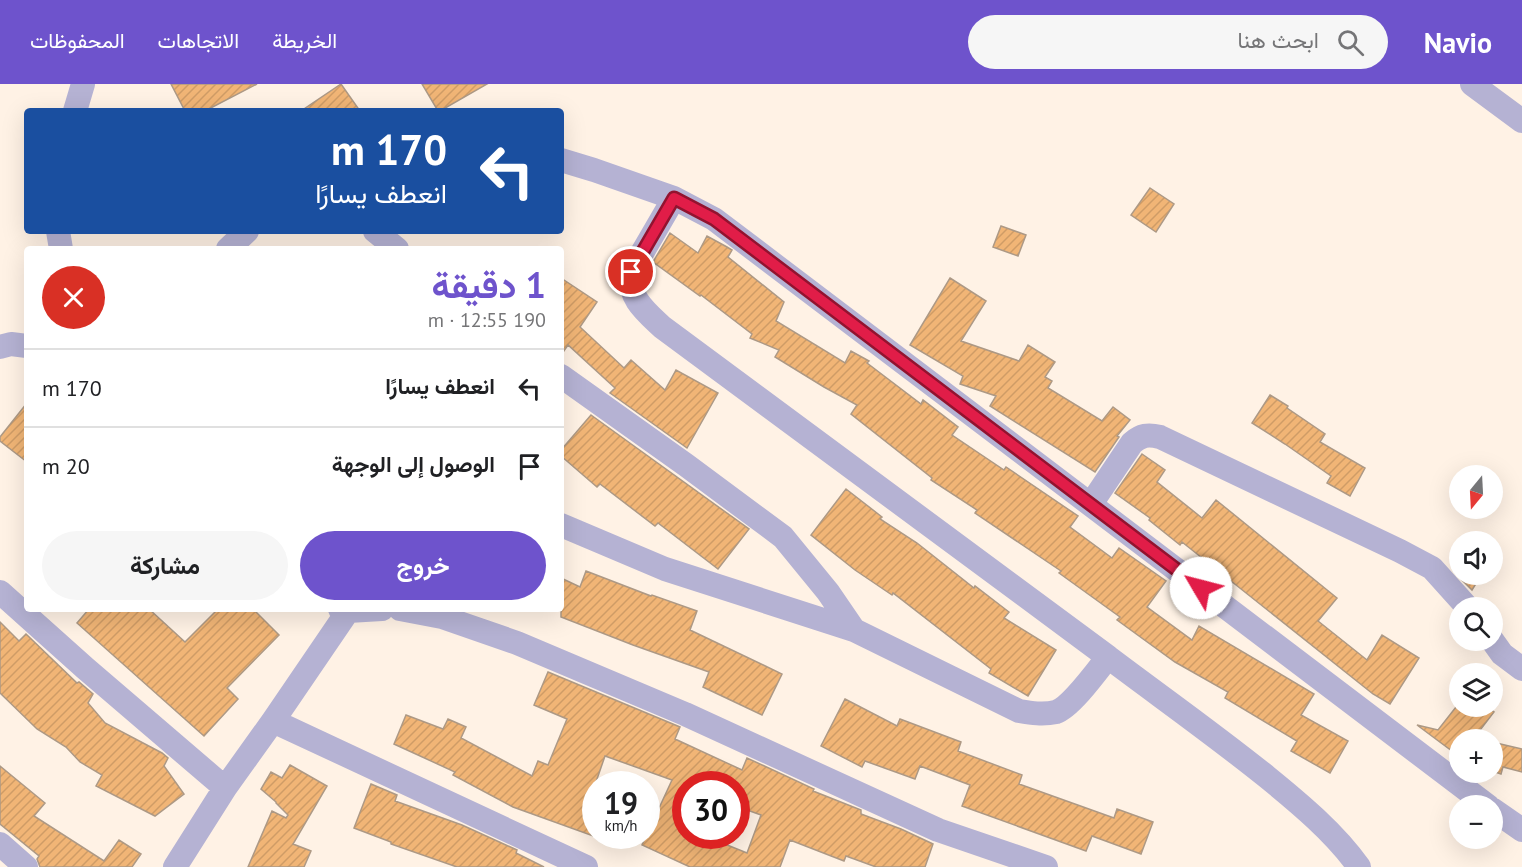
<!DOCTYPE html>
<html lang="ar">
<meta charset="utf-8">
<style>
body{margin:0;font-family:"PT Sans",Vazirmatn,sans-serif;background:#f6f6f6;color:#202124;direction:rtl;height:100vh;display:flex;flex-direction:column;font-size:22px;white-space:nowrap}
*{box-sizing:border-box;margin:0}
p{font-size:20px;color:#757577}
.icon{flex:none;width:33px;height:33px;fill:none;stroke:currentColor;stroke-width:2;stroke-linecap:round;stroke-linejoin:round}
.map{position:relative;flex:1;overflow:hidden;direction:ltr}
.sheet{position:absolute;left:24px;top:162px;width:540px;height:366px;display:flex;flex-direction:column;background:#fff;border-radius:6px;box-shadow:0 6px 24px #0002;direction:rtl}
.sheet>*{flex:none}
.top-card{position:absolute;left:24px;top:24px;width:540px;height:126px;border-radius:6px;box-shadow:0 6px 24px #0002;direction:rtl;background:#1a4fa0;color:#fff;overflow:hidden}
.needle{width:39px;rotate:198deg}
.controls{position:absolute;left:1449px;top:381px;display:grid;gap:12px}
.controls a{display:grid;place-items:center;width:54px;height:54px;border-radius:50%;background:#fff;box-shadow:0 6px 24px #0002;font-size:30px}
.speed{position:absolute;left:582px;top:687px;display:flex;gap:12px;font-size:30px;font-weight:700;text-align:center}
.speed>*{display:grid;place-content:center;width:78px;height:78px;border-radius:50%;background:#fff;box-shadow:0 6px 24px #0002;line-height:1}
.speed small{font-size:15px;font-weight:400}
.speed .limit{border:9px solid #d22;background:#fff;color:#111}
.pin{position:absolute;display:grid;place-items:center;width:51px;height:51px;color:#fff;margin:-26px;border:3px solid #fff;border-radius:50%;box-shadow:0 2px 6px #0007}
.me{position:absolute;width:66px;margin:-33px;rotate:307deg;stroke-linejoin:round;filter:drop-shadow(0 0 4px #0008)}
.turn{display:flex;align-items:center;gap:21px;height:126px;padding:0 18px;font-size:27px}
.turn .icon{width:78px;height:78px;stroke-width:2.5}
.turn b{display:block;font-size:42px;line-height:51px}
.round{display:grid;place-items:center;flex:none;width:63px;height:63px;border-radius:32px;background:#f6f6f6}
.overview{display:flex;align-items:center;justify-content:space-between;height:102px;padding:0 18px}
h1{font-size:36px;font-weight:700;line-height:45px;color:#6e53cc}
.cta{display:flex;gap:12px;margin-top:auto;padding:12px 18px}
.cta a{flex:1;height:69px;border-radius:36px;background:#6e53cc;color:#fff;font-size:24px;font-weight:700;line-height:69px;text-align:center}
.cta a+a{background:#f6f6f6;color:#202124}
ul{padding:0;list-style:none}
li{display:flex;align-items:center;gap:18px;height:78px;padding:0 18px;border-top:2px solid #e0e0e0}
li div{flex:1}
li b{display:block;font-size:22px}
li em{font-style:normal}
header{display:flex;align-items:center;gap:36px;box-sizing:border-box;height:84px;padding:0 30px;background:#6e53cc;color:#fff}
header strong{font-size:28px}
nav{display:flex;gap:33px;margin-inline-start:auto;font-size:21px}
.search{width:420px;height:54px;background:#f6f6f6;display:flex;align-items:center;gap:15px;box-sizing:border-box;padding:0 21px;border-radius:33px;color:#757577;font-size:22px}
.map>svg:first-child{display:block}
.building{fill:url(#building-hatch);stroke:#ad9985;stroke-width:1.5;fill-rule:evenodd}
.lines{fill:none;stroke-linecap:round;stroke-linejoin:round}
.street{stroke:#b5b2d3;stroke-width:24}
.route-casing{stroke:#92132f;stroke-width:15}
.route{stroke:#e11d48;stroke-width:10}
</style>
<header>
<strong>Navio</strong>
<div class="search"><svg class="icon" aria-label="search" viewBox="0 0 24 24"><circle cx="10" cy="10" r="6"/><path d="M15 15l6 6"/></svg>ابحث هنا</div>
<nav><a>الخريطة</a><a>الاتجاهات</a><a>المحفوظات</a></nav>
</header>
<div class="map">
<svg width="1522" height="783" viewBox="0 0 1522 783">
<defs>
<pattern id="building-hatch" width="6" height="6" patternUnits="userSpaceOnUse" patternTransform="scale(1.5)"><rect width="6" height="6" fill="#f1b576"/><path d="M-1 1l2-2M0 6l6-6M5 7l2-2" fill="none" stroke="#cf9c66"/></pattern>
</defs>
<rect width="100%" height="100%" fill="#fff2e5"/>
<path class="building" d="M171,0h86l-52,27h-20z
M341,0l19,27h-59z
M422,0h65l-47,27h-2z
M1150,104l24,16 -18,28 -25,-17z
M1001,142l25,9 -8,21 -25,-9z
M670,149l28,20 9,-17 20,11 5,3 -4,7 56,45 -8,19 69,42 6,-12 18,10 -2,2 54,41 2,-4 35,27 -6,8 52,35 2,-3 72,49 -8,11 42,31 7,-10 47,33 -19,26 45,33 7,-14 115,68 -13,21 47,26 -18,32 -39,-22 6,-10 -72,-43 3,-6 -53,-30 -58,-42 3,-3 -61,-44 2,-2 -86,-58 2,-3 -46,-30 1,-2 -81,-64 6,-9 -33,-18 -49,-30 4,-7 -29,-12 2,-4 -51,-39 -1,1 -47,-34z
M561,194l36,24 -17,25 44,41 7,-8 34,30 11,-20 42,23 -31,55 -77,-55 5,-5 -47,-43 -7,10z
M950,194l36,23 -25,40 58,20 9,-16 27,17 -10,15 7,4 -4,7 54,33 11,-14 17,13 -13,16 2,1 -24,35 -105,-66 6,-10 -36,-12 3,-8 -53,-31z
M1270,311l18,11 -1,2 38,26 -5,8 45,26 -15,28 -23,-13 4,-7 -46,-32 -33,-21z
M27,319v59l-27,-21v-4z
M591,331l158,114 -31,40 -60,-46 -3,3 -55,-42 -3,3 -36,-31v-6z
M1142,370l23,16 -8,12 45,36 14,-18 121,98 -19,23 49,39 15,-25 37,23 -29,46 -17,-10 -191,-152 -2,3 -31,-25 1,-2 -35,-25z
M846,405l36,28 -2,2 37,24 57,45 1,-2 34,26 -5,6 52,32 -28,46 -39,-23 2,-4 -98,-76 -1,2 -37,-25 -44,-35z
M1460,482v8h22l-10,16 -17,-17z
M586,487l65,25 1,-1 45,16 -7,19 92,44 -20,41 -59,-28 6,-15 -76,-27 -72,-28v-39l19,9z
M89,525h60l36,33 33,-33h35l26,26 -52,53 11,11 -34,37 -127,-113z
M0,538l19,19 7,-7 51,49 2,-1 14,12 -5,9 17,20 57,30 6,5 -4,8 20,28 -29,22 -59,-30 6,-11 -22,-13 -14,-15 -29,-18 -37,-36z
M548,588l132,55 -5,12 67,31 5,-12 67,31 -1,2 48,19v4l40,15 32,15 -8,23h-49l-30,-11 -2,5 -54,-21 -10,27h-90l-48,-22 30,-65 -67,-24 -9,26v55l-83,-30 -60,-32 2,-3 -61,-28 12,-29 37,14 5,-10 18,8 -5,11 71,38 6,-15 10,4 19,-46 -33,-14zM686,700h50v22l25,9 -14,38 -42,-17h-19z
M845,615l52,27 3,-7 61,23 -3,9 64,24 -3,9 95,34 3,-9 36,13 -12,32 -49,-18 -6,15 -124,-45 8,-21 -50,-19 -5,13 -50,-18 -3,6 -41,-21z
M1460,618v4h26l8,6 -20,26 6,2h-20v17l-43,-32 21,5z
M1492,658l30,7v23l-19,-5 -2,7 -9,-3z
M290,681l37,21 -34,58 18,7 -7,16h-56l24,-56 14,7 2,-3 -12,-12v-1l-15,-13 10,-17 11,6z
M0,682l45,37 -11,13 70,45 15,-21 22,14 -9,13h-92l-3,-8 2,-3 -39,-32z
M371,700l26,11 -2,6 67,24 55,25 -1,3 28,14h-87l-66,-23v-2l-37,-14z"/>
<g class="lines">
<path class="street" d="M1472,0l50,37
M75,27l8,-27
M561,76l33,10 80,28
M58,147l3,18
M375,147l22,18
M228,165l19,-18
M0,263l11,-3 16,2
M561,292l125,89 97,72 45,55 26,38
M1091,420l41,-61c9,-8 16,-9 28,-6l240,114 32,17 36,40
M561,441l104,44 189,61 165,81c12,2 24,4 37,1 15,-5 41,-41 52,-55l-446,-330c-17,-16 -34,-29 -31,-55l43,-74 40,21 774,587
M0,508l85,76 140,120 48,-67 313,146
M340,525l8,2 34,-2
M400,525l42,8 75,26 168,71 253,116 108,37
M1492,556l10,14 20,15
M1108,573c53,40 107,78 159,120 32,26 68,56 92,90
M273,637l75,-110
M1492,725l30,21
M0,760l26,23
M175,783l50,-79"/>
</g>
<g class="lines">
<g class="route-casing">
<path id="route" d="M631,188l43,-74 40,21 487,369"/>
</g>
<use href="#route" class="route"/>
</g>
</svg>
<div class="controls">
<a><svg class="needle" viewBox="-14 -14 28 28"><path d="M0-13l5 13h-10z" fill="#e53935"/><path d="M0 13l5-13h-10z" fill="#757577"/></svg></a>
<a><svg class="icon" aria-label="sound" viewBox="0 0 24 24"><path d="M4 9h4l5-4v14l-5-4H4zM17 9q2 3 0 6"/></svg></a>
<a><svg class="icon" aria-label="search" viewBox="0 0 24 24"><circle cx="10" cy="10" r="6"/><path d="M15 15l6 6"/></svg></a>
<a><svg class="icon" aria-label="layers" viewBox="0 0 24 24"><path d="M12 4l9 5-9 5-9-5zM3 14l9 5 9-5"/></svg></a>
<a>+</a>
<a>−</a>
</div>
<div class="speed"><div>19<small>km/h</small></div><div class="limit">30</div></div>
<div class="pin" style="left:631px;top:188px;background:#d93025"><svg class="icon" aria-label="arrive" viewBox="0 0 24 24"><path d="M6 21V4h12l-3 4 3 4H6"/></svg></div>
<svg class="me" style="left:1201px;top:504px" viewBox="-20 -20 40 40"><circle r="19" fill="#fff"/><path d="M0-13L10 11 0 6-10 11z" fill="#e11d48"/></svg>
<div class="top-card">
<div class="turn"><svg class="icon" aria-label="left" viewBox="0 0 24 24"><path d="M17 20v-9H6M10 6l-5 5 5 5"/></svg><div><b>170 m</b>انعطف يسارًا</div></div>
</div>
<section class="sheet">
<div class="overview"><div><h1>1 دقيقة</h1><p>190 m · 12:55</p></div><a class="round" style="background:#d93025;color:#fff"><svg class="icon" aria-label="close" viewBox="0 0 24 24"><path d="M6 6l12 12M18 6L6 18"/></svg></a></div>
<ul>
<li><svg class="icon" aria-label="left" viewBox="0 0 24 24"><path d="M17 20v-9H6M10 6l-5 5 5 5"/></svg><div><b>انعطف يسارًا</b></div><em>170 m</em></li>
<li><svg class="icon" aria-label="arrive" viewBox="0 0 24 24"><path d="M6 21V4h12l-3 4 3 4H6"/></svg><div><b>الوصول إلى الوجهة</b></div><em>20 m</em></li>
</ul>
<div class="cta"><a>خروج</a><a>مشاركة</a></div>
</section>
</div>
